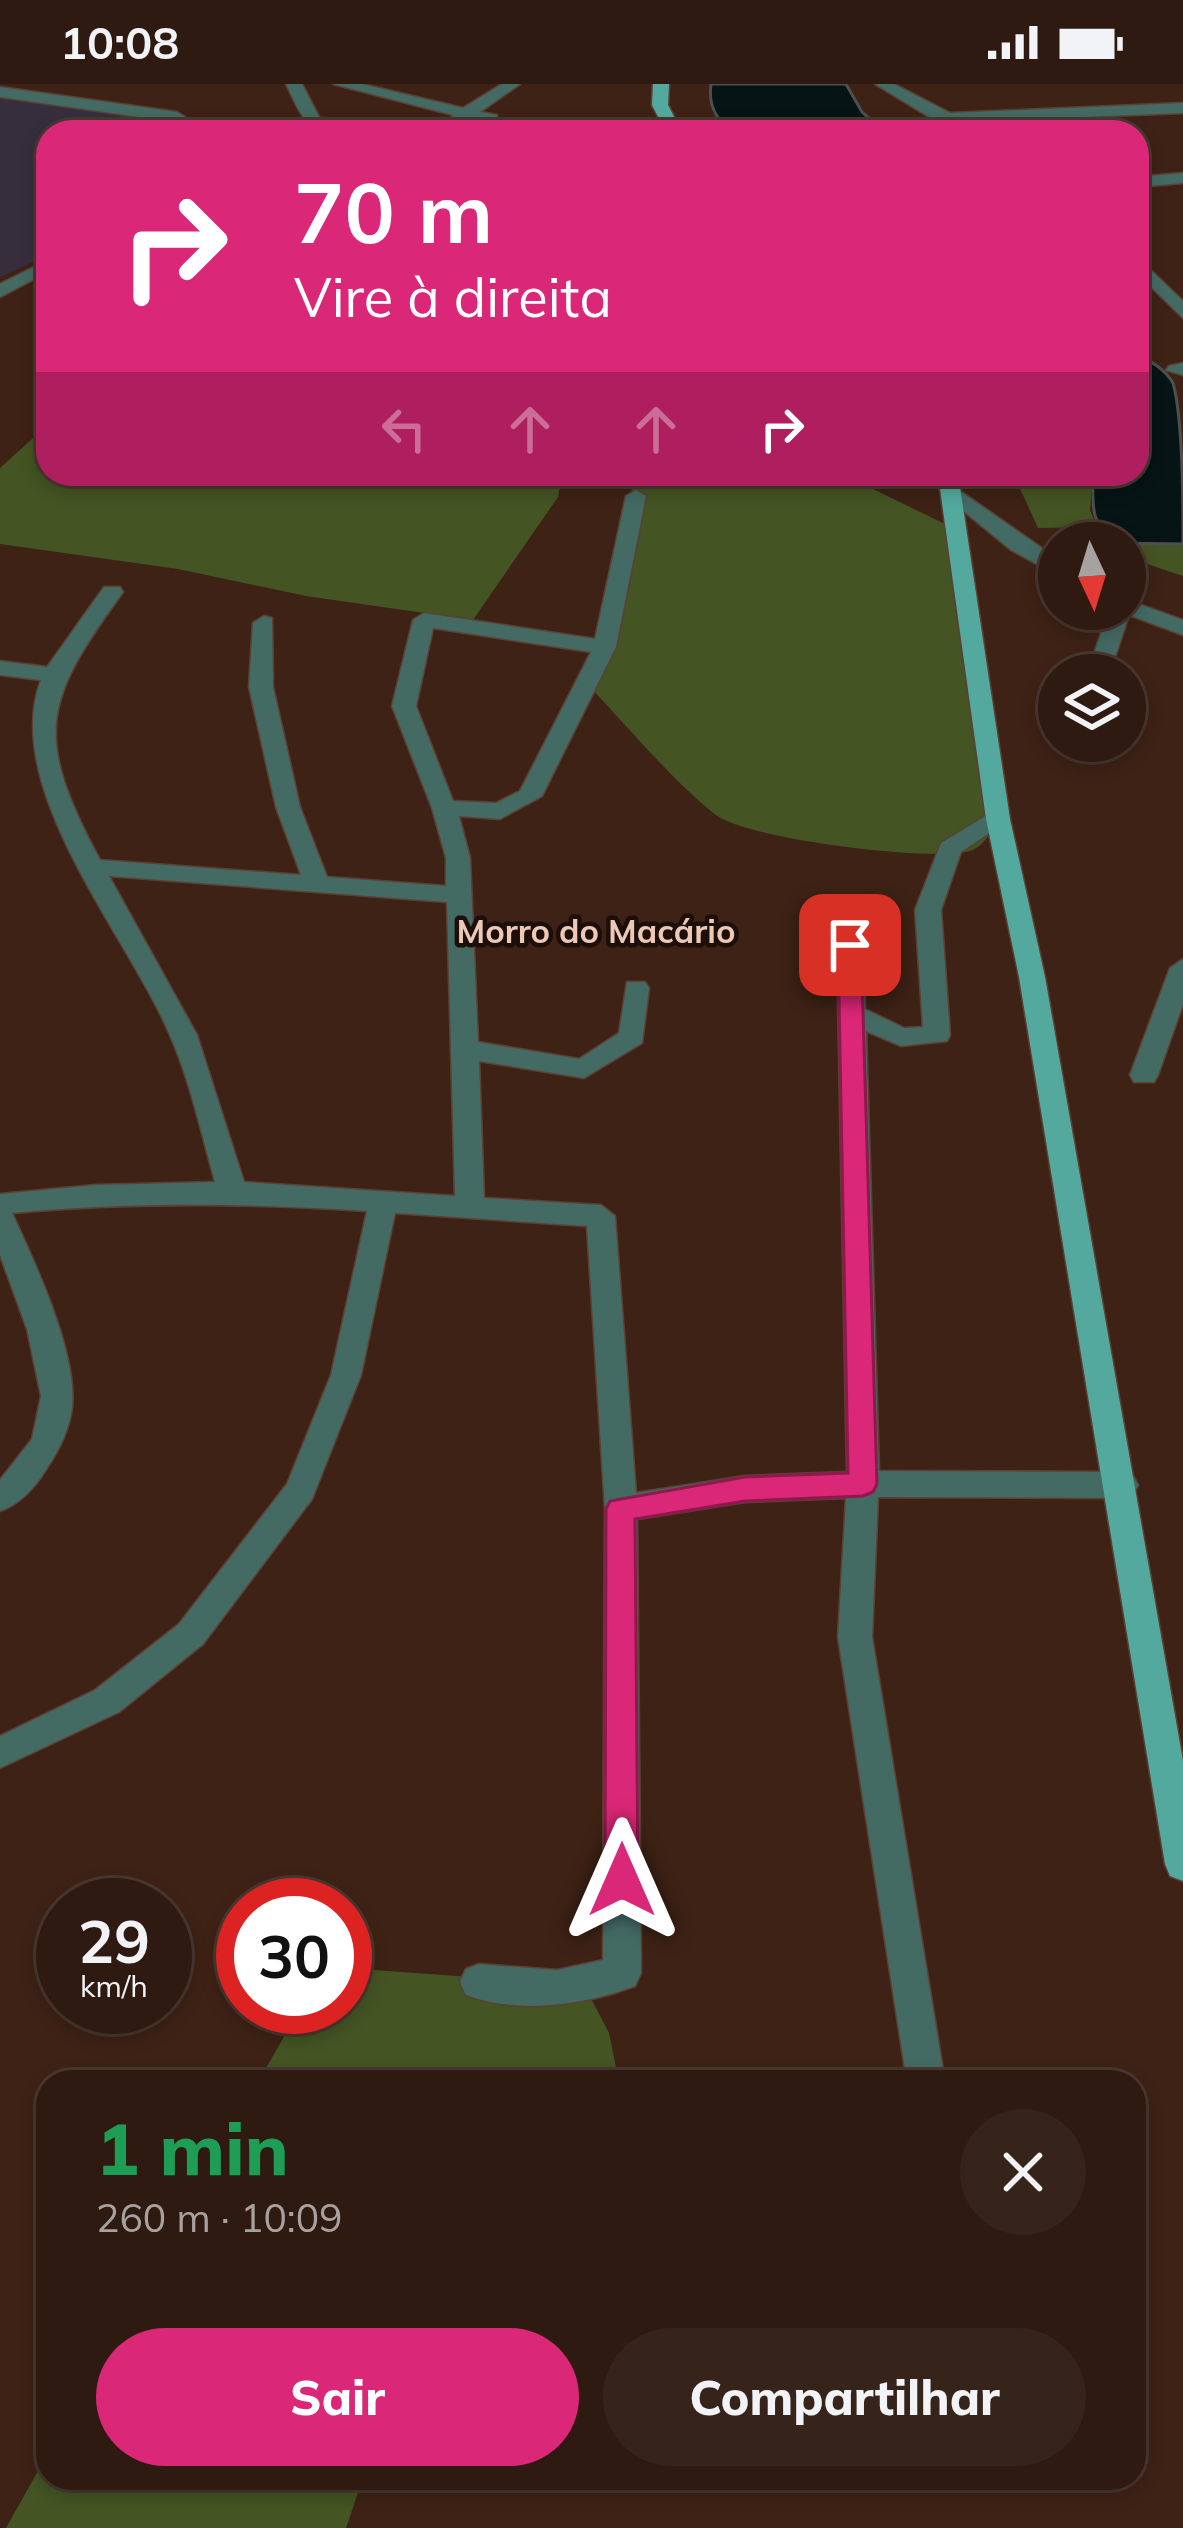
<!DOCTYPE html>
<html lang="pt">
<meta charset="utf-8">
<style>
body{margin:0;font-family:Mulish,sans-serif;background:#362319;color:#f1f3f6;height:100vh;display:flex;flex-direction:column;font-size:45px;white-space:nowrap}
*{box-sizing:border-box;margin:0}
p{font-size:39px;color:#a7a19f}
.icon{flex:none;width:66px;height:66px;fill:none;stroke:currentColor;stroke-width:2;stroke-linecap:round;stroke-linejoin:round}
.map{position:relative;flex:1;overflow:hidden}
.drawer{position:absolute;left:36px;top:1986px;width:1110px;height:420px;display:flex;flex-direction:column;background:#2e1a10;border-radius:36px;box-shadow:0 6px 18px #0003,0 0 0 3px #493830}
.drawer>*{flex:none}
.top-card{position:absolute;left:36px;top:36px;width:1113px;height:366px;border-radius:36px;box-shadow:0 6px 18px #0003,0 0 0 3px #493830;background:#db2777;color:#fff;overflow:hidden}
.needle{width:78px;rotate:176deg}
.fabs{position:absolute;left:1038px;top:438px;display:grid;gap:24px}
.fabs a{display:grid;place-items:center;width:108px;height:108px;border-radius:50%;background:#2e1a10;box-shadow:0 6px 18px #0003,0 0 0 3px #493830;font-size:60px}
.speed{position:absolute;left:36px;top:1794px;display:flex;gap:24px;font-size:60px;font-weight:700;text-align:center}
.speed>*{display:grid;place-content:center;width:156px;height:156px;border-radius:50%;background:#2e1a10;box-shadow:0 6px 18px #0003,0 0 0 3px #493830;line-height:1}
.speed small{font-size:30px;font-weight:400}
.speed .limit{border:18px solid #d22;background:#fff;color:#111}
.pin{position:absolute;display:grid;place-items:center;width:102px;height:102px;color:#fff;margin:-51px;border-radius:24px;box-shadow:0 6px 18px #0006}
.me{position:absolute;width:132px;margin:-66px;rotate:0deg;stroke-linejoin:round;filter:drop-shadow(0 0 9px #0008)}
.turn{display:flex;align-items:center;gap:42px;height:252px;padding:0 60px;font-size:54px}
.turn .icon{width:156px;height:156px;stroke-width:2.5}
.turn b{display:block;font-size:84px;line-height:102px}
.lanes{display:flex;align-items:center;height:114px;padding:0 60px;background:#0003;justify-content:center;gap:60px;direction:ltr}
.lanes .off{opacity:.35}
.round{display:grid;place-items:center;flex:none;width:126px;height:126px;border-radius:63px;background:#362319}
.overview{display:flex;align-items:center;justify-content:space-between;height:204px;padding:0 60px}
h1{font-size:72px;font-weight:800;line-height:90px;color:#1e9e55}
.primary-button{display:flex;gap:24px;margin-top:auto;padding:24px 60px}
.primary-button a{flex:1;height:138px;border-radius:72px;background:#db2777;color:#fff;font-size:48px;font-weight:800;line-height:138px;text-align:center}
.primary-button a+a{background:#362319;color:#f1f3f6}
.status{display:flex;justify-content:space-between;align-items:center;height:84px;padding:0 60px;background:#2e1a10;direction:ltr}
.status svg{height:33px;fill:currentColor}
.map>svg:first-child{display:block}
.industrial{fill:#362e3d}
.green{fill:#445423}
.water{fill:#061415;stroke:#4c514f;stroke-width:3}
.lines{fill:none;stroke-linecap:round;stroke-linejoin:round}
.minor-casing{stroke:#5b4034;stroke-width:3}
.major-casing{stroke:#5b4034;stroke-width:3}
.minor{fill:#446a64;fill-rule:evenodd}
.major{fill:#54a99e;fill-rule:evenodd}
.route{fill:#db2777;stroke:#8e194d;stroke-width:3}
.labels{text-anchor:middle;stroke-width:9;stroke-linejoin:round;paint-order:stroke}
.neighbourhood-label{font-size:33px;font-weight:bold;fill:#eec8b7;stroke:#1c0f0a}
</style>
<div class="status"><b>10:08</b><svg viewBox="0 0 49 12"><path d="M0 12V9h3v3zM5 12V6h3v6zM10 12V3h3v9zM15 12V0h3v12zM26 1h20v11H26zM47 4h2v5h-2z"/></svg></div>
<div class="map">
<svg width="1183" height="2444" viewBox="0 0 1183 2444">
<rect width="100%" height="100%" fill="#3e2215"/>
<path class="industrial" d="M0,13l165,25 -6,10h-111v123l-48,22z"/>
<path class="green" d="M43,345l5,2v43h514l-4,23 -85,123 -167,-24 -128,-27 -178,-25v-76z
M647,390h195l105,51 9,90 45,192c-7,16 -12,38 -31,44 -39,11 -223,-12 -254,-36 -45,-35 -89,-90 -130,-132l38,-178 10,-19z
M1053,390h40l-3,36 7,17 -59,1 -21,-46z
M1125,460h58v32l-57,-19z
M345,1884l239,17 25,48 10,49h-361l43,-75h44z
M48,2369v25h315l-17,50h-340z"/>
<path class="water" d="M711,0h135l16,28 23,20h-150c-19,-11 -27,-26 -24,-48z
M1137,269c14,9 28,16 36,30 10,36 10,119 10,161l-68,-1c-26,-22 -22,-37 -22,-69h44z"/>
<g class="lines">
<g class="minor-casing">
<path id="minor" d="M286,0h16l17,33 16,15c-31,0 -36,-22 -49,-48z
M333,0h29l101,24 39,-24h18l-40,28 17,3 -2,17h-16l3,-10 -13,-3 -13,13h-17l14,-17z
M875,0h19l56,29 233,-10v10l-220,9 9,10h-18z
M0,3l177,25 8,5 -8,15h-16l6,-11 -167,-24z
M1183,89v10l-46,4v-10z
M1137,173l46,44v17l-46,-45z
M48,176v12l-48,25v-13z
M1183,279v12l-17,-5 3,-4z
M950,400l109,76v16l-48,-26 -68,-56 -3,-4z
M636,406l10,6 -30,151 -74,149 -42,23 -41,-3 11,42 8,184 101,17 40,-26 8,-51h18l4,6 -7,55 -58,35 -105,-17 5,137 117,7 14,11 21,277 109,-17 102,-4 -10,-527 13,-8 13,8 2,64 39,19 19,-1 -8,-117 26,-67 48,-29 9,-3 12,8 -49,33 -20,58 9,125 -3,6 -46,5 -35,-15 13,440 243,1 11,4 5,9 -5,9 -11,4 -244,-1 -6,140 73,445h-38l-69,-445 8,-139 -101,4 -108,17 4,454 -6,13c-50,19 -118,29 -169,9l-6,-13 6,-13 13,-5 78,6 46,-10 2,-451 -18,-283 -192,-13 -34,162 -49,124 -109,145 -84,68 -119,56v-32l95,-46 84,-66 108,-140 44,-109 36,-164c-120,-8 -236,-9 -355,2 23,50 66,141 60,195 -3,22 -13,42 -25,60 -11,18 -26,36 -47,43v-31l32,-41 9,-43 -14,-67 -27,-74v-61l96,-9 119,-3c-14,-50 -25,-102 -46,-149 -41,-97 -169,-245 -128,-353l-41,-5v-14l47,6 57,-80h16l3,5c-80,110 -90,143 -23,268l201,15 -25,-68 -27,-120 4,-64 11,-7 8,2 1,69 27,120 27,70 119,9v-28l-14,-50 -40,-102 21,-86 11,-7 171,26 31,-143zM433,544l158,24 -71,139 -24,12 -43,-2 -37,-95zM109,792l338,26 8,294 -211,-14 -47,-147z
M1125,515l58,21v15l-54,-20 -20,60h-22l22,-66h16z
M1065,657h24l-7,11 -8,2 -12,-7z
M1183,875v45l-25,71 -4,7h-20l-4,-7 40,-107z"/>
</g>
<g class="major-casing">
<path id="major" d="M653,0h16l-1,21 14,27h-16l-14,-27z
M938,390h20l52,345 35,158 138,784v120l-13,-5 -5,-12 -146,-887 -33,-158z"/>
</g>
<use href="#minor" class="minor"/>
<use href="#major" class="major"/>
</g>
<path class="route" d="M850,854l11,7 16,539 -4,8 -10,4 -118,5 -110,18 3,361 -5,11 -11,4 -12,-4 -5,-11 1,-371 4,-8 135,-24 103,-4 -10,-528z"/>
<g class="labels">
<g class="neighbourhood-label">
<text x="596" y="859">Morro do Macário</text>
</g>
</g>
</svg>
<div class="fabs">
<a><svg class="needle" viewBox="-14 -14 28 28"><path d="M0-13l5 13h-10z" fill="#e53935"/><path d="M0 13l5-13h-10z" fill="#a7a19f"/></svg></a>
<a><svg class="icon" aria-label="layers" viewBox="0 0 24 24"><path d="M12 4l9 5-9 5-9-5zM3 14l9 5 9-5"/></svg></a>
</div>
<div class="speed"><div>29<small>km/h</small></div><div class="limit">30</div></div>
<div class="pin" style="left:850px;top:861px;background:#d93025"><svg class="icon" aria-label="arrive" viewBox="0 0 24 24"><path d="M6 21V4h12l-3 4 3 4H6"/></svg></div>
<svg class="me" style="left:622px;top:1796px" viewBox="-20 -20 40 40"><path d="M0-17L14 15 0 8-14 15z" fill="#db2777" stroke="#fff" stroke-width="4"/></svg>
<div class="top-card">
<div class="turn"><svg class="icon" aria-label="right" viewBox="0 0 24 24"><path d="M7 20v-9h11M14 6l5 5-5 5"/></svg><div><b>70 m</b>Vire à direita</div></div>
<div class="lanes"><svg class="icon off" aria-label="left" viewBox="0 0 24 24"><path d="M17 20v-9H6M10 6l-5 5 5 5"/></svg><svg class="icon off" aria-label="ahead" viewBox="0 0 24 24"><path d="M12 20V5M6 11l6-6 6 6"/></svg><svg class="icon off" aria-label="ahead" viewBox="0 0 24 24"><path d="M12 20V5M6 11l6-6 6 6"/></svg><svg class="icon" aria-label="right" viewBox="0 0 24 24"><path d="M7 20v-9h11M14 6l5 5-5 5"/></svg></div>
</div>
<section class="drawer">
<div class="overview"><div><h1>1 min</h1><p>260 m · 10:09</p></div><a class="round"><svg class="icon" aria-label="close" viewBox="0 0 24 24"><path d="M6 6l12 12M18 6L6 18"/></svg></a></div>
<div class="primary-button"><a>Sair</a><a>Compartilhar</a></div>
</section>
</div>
